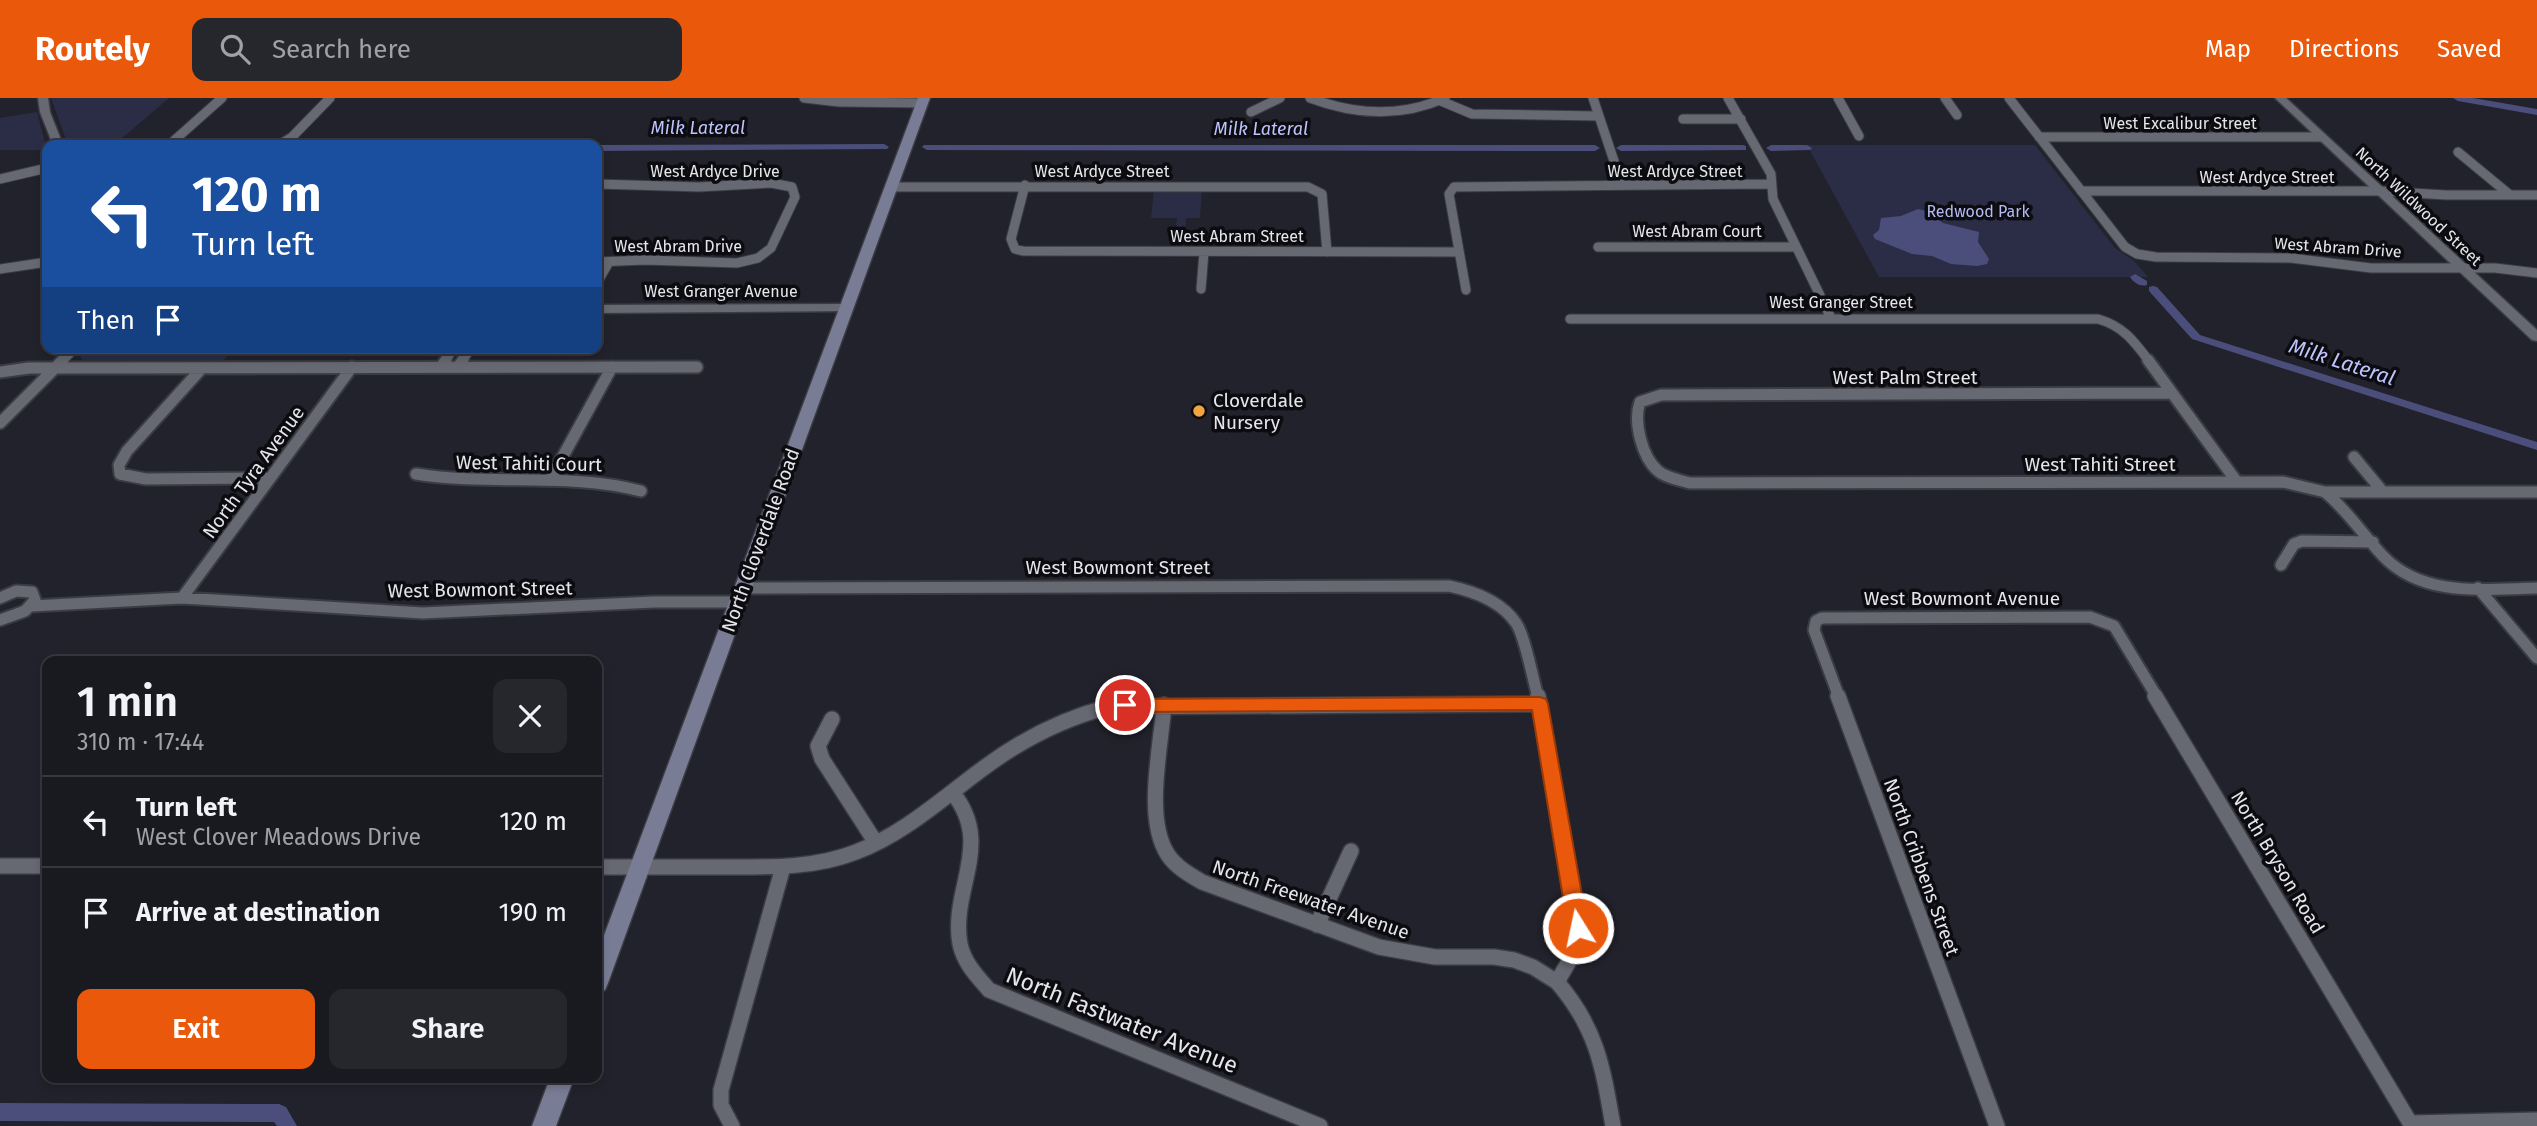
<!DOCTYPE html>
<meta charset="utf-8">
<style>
body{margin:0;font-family:"Fira Sans",sans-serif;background:#26272d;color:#f1f3f6;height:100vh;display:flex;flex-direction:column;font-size:26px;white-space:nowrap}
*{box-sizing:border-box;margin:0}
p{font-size:23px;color:#9fa1a5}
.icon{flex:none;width:38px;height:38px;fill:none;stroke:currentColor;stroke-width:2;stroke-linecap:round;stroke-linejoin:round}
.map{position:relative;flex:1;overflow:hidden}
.side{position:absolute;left:42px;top:558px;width:560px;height:427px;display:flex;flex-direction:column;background:#191a20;border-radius:14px;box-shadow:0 4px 10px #0003,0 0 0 2px #37383e}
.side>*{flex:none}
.guide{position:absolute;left:42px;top:42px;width:560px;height:214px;border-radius:14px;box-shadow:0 4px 10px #0003,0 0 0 2px #37383e;background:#1a4fa0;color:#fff;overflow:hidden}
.pin{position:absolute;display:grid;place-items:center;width:60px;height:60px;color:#fff;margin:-30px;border:4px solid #fff;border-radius:50%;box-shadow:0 2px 7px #0007}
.me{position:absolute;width:77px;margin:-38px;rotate:350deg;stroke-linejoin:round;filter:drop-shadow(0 0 5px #0008)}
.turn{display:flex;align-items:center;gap:24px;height:147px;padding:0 35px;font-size:32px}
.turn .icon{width:91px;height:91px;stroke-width:2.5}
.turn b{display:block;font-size:49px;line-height:60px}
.then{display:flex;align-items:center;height:66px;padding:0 35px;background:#0003;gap:14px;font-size:26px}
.round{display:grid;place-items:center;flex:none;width:74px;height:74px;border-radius:14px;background:#26272d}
.headline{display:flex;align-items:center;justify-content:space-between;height:119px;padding:0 35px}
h1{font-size:42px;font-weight:600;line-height:52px}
.primary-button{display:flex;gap:14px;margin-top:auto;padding:14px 35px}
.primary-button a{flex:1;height:80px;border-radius:14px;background:#ea580c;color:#fff;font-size:28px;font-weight:600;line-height:80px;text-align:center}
.primary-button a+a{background:#26272d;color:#f1f3f6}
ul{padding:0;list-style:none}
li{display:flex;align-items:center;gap:21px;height:91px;padding:0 35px;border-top:2px solid #37383e}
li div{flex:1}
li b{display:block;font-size:26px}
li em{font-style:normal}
header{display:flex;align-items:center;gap:42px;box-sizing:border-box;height:98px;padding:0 35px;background:#ea580c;color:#fff}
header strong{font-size:33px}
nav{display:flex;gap:38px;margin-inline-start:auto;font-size:24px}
.search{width:490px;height:63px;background:#26272d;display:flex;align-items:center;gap:18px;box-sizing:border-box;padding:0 24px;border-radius:14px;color:#9fa1a5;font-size:26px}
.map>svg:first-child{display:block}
.green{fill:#2b2d46}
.water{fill:#4b4e7a}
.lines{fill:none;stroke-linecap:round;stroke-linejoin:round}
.canal{fill:#4b4e7a;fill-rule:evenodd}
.minor-far2-casing{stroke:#3b3c43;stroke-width:11}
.minor-far1-casing{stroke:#3b3c43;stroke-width:15}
.minor-casing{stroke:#3b3c43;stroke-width:18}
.tertiary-casing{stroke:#3b3c43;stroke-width:3}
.secondary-casing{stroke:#3b3c43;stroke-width:3}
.minor-far2{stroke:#666872;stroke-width:9}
.minor-far1{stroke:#666872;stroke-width:11}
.minor{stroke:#666872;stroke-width:15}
.tertiary{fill:#666872;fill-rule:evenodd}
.secondary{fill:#787c95;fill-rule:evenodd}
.route{fill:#ea580c;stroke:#983908;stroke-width:2}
.poi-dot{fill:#f1a540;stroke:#0c0c10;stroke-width:2.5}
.labels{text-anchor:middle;stroke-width:7;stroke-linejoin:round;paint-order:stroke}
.far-street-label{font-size:16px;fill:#e5e6ec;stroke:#0c0c10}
.far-park-label{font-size:16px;fill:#b5baf4;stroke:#0c0c10}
.far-water-label{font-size:18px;font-style:italic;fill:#bdc3fd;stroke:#0c0c10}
.street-label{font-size:19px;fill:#e5e6ec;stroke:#0c0c10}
.poi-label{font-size:19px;fill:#e5e6ec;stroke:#0c0c10;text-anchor:start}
.water-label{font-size:21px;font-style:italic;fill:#bdc3fd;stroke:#0c0c10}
.near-street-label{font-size:23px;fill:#e5e6ec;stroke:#0c0c10}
</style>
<header>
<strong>Routely</strong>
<div class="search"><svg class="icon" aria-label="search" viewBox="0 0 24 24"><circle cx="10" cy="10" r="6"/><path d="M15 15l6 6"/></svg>Search here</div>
<nav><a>Map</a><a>Directions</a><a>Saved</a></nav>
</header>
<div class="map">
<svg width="2537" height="1028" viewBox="0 0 2537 1028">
<rect width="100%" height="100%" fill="#21222b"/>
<path class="green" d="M51,0h118l-55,47h-46z
M37,14l10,38h-47v-32z
M1807,47h228l80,103 18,12 15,17h-269z
M1154,92h48l-2,28h-14l-2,28h-10l3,-28h-26z
M87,250h147l-10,12h-142l-2,-4z"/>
<path class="water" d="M1918,111l8,2 17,12 36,9 -1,10 11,17 -2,5 -10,2 -26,-2 -19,-8 -20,-2 -37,-15 -2,-4 6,-5 2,-12 20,-2z"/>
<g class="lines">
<path class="canal" d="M2453,0h20l64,11v6l-79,-14z
M884,46l5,3 -2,2 -290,2v-6z
M924,47h671l5,3 -5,3 -668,-1 -5,-3z
M1743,47l3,1v4l-125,1 -5,-3 5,-3z
M1807,47l5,3 -2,2 -39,1 -5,-3 5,-3z
M2135,176l12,7v4c-7,2 -13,-2 -17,-8z
M2153,188l4,1 43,48 337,107v8l-345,-111 -43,-48v-4z
M0,1005l279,1 7,3 11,19h-20l-3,-4 -274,-1z"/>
<g class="minor-far2-casing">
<path id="minor-far2" d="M804,0l35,4 83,1
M1310,0c45,17 90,20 135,0
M1593,0l29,87
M1728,0l43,76 2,25 58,119
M1838,0l21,38
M1945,0l12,17
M2009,0l116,149 12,7 19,3 135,1 80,10h124l42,5
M1441,3l31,13 126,2
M1251,14l29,-14
M1683,21h58
M2039,39h282
M169,47l53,-47
M279,47l13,-8 38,-39
M2458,54l52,43
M0,81l47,-11
M597,86l102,3 72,-4 21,4 3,10 -24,51 -13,10 -21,5 -92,-3 -48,2
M1025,87l-14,54 4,10 8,2 436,1
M890,89h418l14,7 5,58
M2081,93h298l67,4h91
M1598,149h198
M0,171l47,-7
M597,185l12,-21
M1201,191l3,-37
M1466,192l-17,-96 5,-7 316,-3
M1570,221h528c25,7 36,22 51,42
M62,263l13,-13
M445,263l9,-13
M462,263l9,-13"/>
</g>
<g class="minor-far1-casing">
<path id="minor-far1" d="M2148,262l89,122
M441,269l5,-7
M458,269l5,-7
M202,270l-75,83 -8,14 1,9 26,5 124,-1
M0,274l29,-4 668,-1
M2172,295l-511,2 -21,7c-7,20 2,55 18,69 8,7 22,9 32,12l593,-1 42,10h212
M0,325l63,-63
M2354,359l29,35
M416,376c75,12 151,-2 225,17
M551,380l61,-111
M2325,394c23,19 38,43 58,64 40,42 102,33 154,32
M2281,467l13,-21 8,-3 71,1
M742,490l707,-2c24,5 52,15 67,37 9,13 17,57 22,74
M2478,490l59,70
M0,500l16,-7 16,1 3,8 -10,11 -25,9
M182,500l170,-231
M32,508l150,-8 241,15 231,-11h83
M1839,599l-25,-67 2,-9 6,-3 268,-1 24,9 43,71"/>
</g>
<g class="minor-casing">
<path id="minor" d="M1538,598l40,232v18l-21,36c40,46 46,86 56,144
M1838,598l159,430
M2155,598l257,430
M1164,607c-3,42 -20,114 4,150 8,12 22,20 34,27l177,65 56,10h59l20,3 19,7 24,15
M832,621l-14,27 4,13 54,84
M952,694c43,52 -2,97 8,152 4,19 17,32 29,46l331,136
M0,768h47
M597,769c41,0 82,0 122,0 46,0 94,2 137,-15 48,-18 88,-55 129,-85 38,-28 77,-48 123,-60l432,-3
M1317,827l34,-74
M2410,1025l127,-3
M732,1028l-11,-21v-15l62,-223"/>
</g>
<g class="tertiary-casing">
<path id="tertiary" d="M38,0h10l2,14 13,33h-10l-13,-33z
M2275,0h11l251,232v11l-5,-1z
M846,206l6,4 -2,3 -253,2v-8z"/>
</g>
<g class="secondary-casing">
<path id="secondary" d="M918,0h12l-322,885 -3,7 -8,3v-39z
M550,980h24l-18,48h-24z"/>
</g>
<use href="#minor-far2" class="minor-far2"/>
<use href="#minor-far1" class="minor-far1"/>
<use href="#minor" class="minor"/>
<use href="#tertiary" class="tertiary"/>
<use href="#secondary" class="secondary"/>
</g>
<path class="route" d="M1540,599l6,2 2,5 40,224 -3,6 -7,3 -7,-3 -3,-6 -36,-218 -407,2 -6,-2 -2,-5 2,-4 6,-2z"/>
<circle class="poi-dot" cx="1199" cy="313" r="7"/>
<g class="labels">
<g class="far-street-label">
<text x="2180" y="31">West Excalibur Street</text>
<text x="715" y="79">West Ardyce Drive</text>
<text x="1102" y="79">West Ardyce Street</text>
<text x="1675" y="79">West Ardyce Street</text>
<text x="2267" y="85">West Ardyce Street</text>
<text transform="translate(2419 108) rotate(43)" y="6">North Wildwood Street</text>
<text x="1697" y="139">West Abram Court</text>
<text x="1237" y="144">West Abram Street</text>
<text x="678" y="154">West Abram Drive</text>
<text transform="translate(2338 149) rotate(4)" y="6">West Abram Drive</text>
<text x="721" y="199">West Granger Avenue</text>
<text x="1841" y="210">West Granger Street</text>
</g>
<g class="far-park-label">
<text x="1978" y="119">Redwood Park</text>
</g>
<g class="far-water-label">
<text x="698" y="36">Milk Lateral</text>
<text x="1261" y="37">Milk Lateral</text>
</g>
<g class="street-label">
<text x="1905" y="286">West Palm Street</text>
<text transform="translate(529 365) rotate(1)" y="7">West Tahiti Court</text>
<text x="2100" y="373">West Tahiti Street</text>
<text transform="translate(253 374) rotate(-54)" y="7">North Tyra Avenue</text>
<text transform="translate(760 442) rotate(-70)" y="7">North Cloverdale Road</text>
<text x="1118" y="476">West Bowmont Street</text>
<text transform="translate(480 491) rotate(-1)" y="7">West Bowmont Street</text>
<text x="1962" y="507">West Bowmont Avenue</text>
<text transform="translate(2278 764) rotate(59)" y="7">North Bryson Road</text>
<text transform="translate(1922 769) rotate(70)" y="7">North Cribbens Street</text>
<text transform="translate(1311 801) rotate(19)" y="7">North Freewater Avenue</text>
</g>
<g class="poi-label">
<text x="1213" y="309">Cloverdale<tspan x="1213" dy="22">Nursery</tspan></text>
</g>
<g class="water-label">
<text transform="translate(2342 264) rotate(18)" y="7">Milk Lateral</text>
</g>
<g class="near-street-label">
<text transform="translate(1122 922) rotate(22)" y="8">North Fastwater Avenue</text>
</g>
</g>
</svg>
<div class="pin" style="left:1125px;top:607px;background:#d93025"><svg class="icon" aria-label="arrive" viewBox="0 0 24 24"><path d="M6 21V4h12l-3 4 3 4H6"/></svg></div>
<svg class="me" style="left:1578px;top:830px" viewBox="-20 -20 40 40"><circle r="17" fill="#ea580c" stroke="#fff" stroke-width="3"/><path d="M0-11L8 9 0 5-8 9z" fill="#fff"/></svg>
<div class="guide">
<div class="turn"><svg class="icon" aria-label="left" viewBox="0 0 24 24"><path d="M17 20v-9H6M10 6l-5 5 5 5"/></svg><div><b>120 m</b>Turn left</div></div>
<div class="then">Then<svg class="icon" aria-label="arrive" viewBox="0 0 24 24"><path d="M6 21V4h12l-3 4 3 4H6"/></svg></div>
</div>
<section class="side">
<div class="headline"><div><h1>1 min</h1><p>310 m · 17:44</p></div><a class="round"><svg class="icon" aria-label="close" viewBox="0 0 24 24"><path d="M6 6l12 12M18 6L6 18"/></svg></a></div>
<ul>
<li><svg class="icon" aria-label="left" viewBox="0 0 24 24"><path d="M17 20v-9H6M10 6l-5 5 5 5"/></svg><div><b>Turn left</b><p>West Clover Meadows Drive</p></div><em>120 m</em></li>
<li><svg class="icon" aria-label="arrive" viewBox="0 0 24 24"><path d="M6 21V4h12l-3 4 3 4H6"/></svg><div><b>Arrive at destination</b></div><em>190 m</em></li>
</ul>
<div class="primary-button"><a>Exit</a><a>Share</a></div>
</section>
</div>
